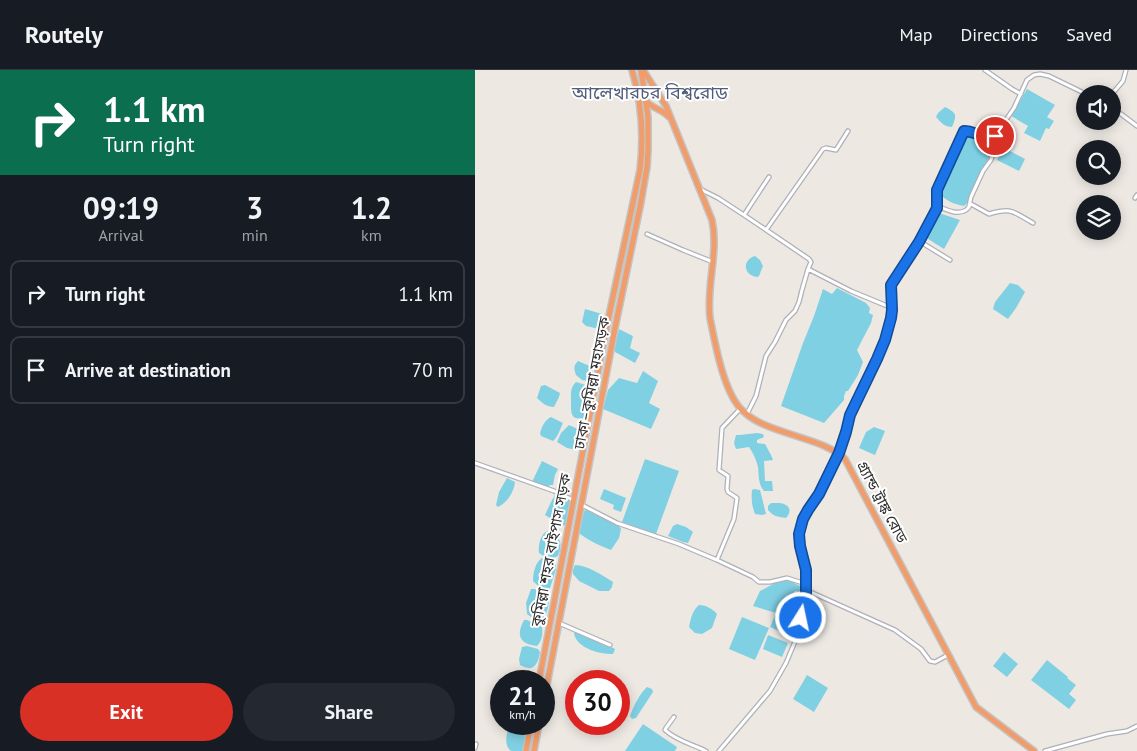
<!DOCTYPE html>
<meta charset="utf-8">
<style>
body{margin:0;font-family:"PT Sans","Noto Sans Bengali",sans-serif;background:#242831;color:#f1f3f6;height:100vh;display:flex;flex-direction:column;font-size:19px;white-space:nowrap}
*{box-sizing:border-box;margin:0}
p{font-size:16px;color:#9ea1a6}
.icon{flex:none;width:28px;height:28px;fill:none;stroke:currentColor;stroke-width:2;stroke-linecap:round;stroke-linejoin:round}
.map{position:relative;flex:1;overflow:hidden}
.details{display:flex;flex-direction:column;background:#171b24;width:475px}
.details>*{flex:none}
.top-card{background:#0b6e4f;color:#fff;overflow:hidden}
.buttons{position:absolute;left:601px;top:15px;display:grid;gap:10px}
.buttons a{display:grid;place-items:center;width:45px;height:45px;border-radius:50%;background:#171b24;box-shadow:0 2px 12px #0003;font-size:25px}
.speed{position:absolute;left:15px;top:600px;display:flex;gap:10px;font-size:25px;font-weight:700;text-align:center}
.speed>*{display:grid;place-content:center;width:65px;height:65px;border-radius:50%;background:#171b24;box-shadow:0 2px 12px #0003;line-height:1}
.speed small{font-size:12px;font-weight:400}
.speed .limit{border:8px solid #d22;background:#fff;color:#111}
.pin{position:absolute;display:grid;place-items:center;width:42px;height:42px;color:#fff;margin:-21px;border:2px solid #fff;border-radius:50%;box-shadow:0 1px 5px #0007}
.me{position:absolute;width:55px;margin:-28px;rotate:10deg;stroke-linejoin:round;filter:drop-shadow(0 0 4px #0008)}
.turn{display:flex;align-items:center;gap:18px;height:105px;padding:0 20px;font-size:22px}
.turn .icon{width:65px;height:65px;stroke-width:2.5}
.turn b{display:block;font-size:35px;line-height:42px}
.eta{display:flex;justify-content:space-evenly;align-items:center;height:85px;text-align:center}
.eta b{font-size:30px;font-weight:600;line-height:35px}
.button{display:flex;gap:10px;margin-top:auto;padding:10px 20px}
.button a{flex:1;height:58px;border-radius:30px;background:#d93025;color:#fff;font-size:20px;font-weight:600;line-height:58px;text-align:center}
.button a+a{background:#242831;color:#f1f3f6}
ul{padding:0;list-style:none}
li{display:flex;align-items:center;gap:15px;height:68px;margin:0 10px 8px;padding:0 10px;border:2px solid #363941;border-radius:10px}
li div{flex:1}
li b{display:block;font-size:19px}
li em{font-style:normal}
header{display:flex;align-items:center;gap:30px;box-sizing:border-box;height:70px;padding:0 25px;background:#171b24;border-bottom:1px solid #363941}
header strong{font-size:24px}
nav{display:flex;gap:28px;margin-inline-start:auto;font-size:18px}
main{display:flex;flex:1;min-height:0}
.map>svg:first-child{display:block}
.water{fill:#80d0e4}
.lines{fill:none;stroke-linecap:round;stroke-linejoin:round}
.street-casing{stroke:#aeb1b8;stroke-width:5.5}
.highway-casing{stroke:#c4c4c4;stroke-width:8}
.street{stroke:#fff;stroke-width:3}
.highway{stroke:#f09c6b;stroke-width:5}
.route-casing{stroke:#114b97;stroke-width:12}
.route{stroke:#1a73e8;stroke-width:9}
.labels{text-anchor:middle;stroke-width:4;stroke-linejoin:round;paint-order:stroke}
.street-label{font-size:15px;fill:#2e2e2e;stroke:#fff}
.quarter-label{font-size:18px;fill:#525c7b;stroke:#fff}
</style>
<header>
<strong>Routely</strong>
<nav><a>Map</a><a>Directions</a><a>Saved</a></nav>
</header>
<main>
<section class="details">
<div class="top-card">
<div class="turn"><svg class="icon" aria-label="right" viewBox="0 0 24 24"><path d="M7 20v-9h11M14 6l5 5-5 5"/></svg><div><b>1.1 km</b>Turn right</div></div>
</div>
<div class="eta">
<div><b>09:19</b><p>Arrival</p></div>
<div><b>3</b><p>min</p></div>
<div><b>1.2</b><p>km</p></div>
</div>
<ul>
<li><svg class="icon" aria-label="right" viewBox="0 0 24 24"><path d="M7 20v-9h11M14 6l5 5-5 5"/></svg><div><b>Turn right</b></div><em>1.1 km</em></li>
<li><svg class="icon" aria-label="arrive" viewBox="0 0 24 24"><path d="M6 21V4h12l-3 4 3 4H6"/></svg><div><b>Arrive at destination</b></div><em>70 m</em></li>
</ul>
<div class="button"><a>Exit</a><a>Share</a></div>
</section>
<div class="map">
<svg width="662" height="681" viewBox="0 0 662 681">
<rect width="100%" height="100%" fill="#ede8e2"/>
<path class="water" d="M552,19l28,16 -8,12 7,4 -5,8 -3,-1 -6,13 -16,-8 4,-7 -17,-10z
M470,37c12,6 12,8 7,20 -7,0 -12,-5 -16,-10l2,-4z
M492,64l26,8 1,5 -26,55 -4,4c-10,-2 -18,-5 -24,-12l12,-30z
M529,78l21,11 -6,12 -22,-11z
M464,143l21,7 -16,29 -19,-12z
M280,186l5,4 3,6 -4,10 -2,1c-14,-2 -15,-17 -2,-21z
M535,213l8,2 7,7 -9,16 -8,11 -15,-10 2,-7z
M362,218l29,15 4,5 -1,5 4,2 -2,8 -14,27 6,12 -5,13 -10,16h-2l-2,5v4l-20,23 -43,-17 22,-63 11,-27 9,-27 9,5z
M110,239l17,5c4,6 2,12 -3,15l-13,-3 -4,-4z
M144,259l14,7 -3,12 10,5 -5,10 -20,-11v-6z
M103,291l14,6c2,5 0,11 -4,14l-6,-1 -6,-5c-2,-6 -3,-9 2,-14z
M168,301l15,10 -9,22 11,6 -9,20 -48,-20 5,-19 11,-12 18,5z
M101,312l13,4 2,4 -4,23 -3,5c-14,3 -13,-6 -13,-17 0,-8 -1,-13 5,-19z
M70,315l15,8 -1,4 -5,10c-7,0 -12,-4 -17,-9l4,-12z
M76,347l12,6c-3,6 -5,14 -10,18l-12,-5 -1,-3c2,-7 5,-13 11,-16z
M94,355l13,6c0,10 0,14 -10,18l-5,-1 -10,-6 4,-9z
M399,357l11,4 -10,24 -16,-7 7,-16z
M282,363l6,1 1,3 -7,3v3l8,1 6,11 2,5 -9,1 1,20h7l1,10h-9c-6,-7 -5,-16 -6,-24 -2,-8 -5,-14 -9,-20l-13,2 -2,-6 2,-8h4z
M170,389l34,12 -23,63 -34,-12z
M67,391l16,8 -3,6 -2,10h-3l-2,2 -16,-5z
M32,408l8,4c-1,10 -8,21 -17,25l-2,-2 3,-13z
M129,419l22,9 -5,14 -8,-3 1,-4 -14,-6z
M279,419l6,1 6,24 -4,1 -7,-1c-3,-8 -4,-15 -3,-24z
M80,425l15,5 -4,26 -5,-1 -16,-10 6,-13z
M304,433c10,1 14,7 7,15 -8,-1 -13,-2 -18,-8v-4l3,-3z
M111,440l33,16 2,3 -2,9 -8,12c-11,-4 -21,-9 -31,-16v-8l4,-15z
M202,454l9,3 7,5 -5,11 -5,-1 -15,-6 5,-10z
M72,461c14,7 16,10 11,25 -7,4 -13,1 -19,-3 -1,-7 1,-18 8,-22z
M67,488l11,4 3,3v4l-6,19 -3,2 -10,-5 -4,-4c0,-8 2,-18 9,-23z
M100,495c12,0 27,10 38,17l-1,5 -3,4h-10l-20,-10 -6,-7v-4z
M313,510l14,7 2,5 -9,-1c-4,13 -3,20 -19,22l9,4 -6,14 -9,-4 6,-14 -23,-7 7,-15 19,-10z
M56,519h4l14,7c0,9 -1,16 -6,23h-9l-7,-5 -1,-11z
M224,535c7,0 14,4 18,9l-5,14 -10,6 -7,-1 -6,-6c2,-9 3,-16 10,-22z
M267,547l27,11 -14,32 -26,-11z
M49,550h3l15,7c1,7 0,14 -5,19 -18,-2 -21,-11 -13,-26z
M100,561l36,16 4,2 -2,5c-13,0 -35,-5 -39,-20z
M293,565l20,8 -6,14 -19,-8z
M52,576l11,3 2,3c-2,12 -6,21 -20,13l-1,-6 3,-12z
M529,582l14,12 -11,13 -14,-11z
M572,590l21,17 -1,1 9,7 -7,9 7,6 -7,9 -38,-29z
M332,605l21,13 -14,24 -21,-13z
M172,617l5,2 1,3 -17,26 -4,1 -2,-3c4,-11 9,-21 17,-29z
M34,654h18v11l-3,16c-3,0 -9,0 -12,0 -10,-4 -4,-20 -3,-27z
M168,654l34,23 -2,4h-50z"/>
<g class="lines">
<g class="street-casing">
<path id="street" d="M510,0l27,19 9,5
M637,24l11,-13 3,-11
M638,38l24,18
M225,119l18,9 26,17 65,44 2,3 -3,7 43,22 41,17
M660,128l2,-3
M462,136c8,3 20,10 29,4 2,-1 3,-4 5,-6l18,10c24,-7 24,-2 44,9
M494,136l2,-9 12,-26 8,-11 4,-12v-7l-3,-4
M269,145l25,-38
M291,160l57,-81 3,-1 10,2 12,-19
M172,164l36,16 30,12
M444,171l31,19
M272,344l9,-18 10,-40 9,-14 11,-22 9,-9 4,-9 3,-12 6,-21
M0,393l79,28 19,9
M107,435l35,18 62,21 38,16 36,17 6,5h11l17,-4 16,5 3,7 89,40 26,19 9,12 5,1 13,-7
M242,490l17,-41 3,-21 -9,-6 -1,-3 1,-13 -9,-6 3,-42 18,-19
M84,553l51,22
M199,647l-8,11 -1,2c12,11 27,14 41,21
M0,678l1,-4
M244,681l51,-60 16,-28 8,-19 12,-42v-32l-6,-24 -1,-12 4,-15 5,-9 11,-16 23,-49 8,-30 27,-56 8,-19 6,-22 1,-8 -1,-25 28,-43 18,-33 1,-19 24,-55 2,-4h2c10,1 20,9 29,5l19,-28 13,-28 7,-5 6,-1 9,2 37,18
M570,681l62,-17 20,-3 10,-5"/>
</g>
<g class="highway-casing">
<path id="highway" d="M168,0l23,36 46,114c7,32 -6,65 -2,98 5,25 13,71 30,90 13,15 35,21 53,27 18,6 38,11 52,24l131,248 58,44
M172,32c7,7 16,8 22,15
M64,611l68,-356 33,-155c4,-34 2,-67 -8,-100
M69,630l72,-377 24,-116 7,-40 1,-17v-33l-7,-47
M51,681l5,-27
M59,681l5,-27"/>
</g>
<use href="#street" class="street"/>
<use href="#highway" class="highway"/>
</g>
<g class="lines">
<g class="route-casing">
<path id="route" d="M326,548l5,-16v-32l-6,-24 -1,-12 4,-15 5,-9 11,-16 20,-41 7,-21 4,-17 27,-56 8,-19 6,-22 1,-8 -1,-25 28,-43 18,-34v-18l27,-59c11,0 21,9 31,5"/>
</g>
<use href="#route" class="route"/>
</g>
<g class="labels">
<g class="street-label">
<text transform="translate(117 313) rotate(-79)" y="5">ঢাকা–কুমিল্লা মহাসড়ক</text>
<text transform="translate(407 432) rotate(62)" y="5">গ্র্যান্ড ট্রাঙ্ক রোড</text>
<text transform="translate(76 480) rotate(-79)" y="5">কুমিল্লা শহর বাইপাস সড়ক</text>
</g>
<g class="quarter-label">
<text x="175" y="29">আলেখারচর বিশ্বরোড</text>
</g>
</g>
</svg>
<div class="buttons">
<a><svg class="icon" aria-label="sound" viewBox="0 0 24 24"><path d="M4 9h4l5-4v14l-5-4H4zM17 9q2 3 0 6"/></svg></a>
<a><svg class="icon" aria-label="search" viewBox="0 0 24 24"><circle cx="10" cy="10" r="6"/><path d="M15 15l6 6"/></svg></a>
<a><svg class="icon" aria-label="layers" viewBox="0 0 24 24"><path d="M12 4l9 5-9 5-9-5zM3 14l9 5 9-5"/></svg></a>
</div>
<div class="speed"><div>21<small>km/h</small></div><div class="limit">30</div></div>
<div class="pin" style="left:520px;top:66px;background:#d93025"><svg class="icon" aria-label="arrive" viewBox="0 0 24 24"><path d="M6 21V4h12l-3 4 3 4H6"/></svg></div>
<svg class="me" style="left:326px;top:548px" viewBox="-20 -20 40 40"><circle r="17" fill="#1a73e8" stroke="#fff" stroke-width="3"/><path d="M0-11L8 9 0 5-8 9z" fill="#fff"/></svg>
</div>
</main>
